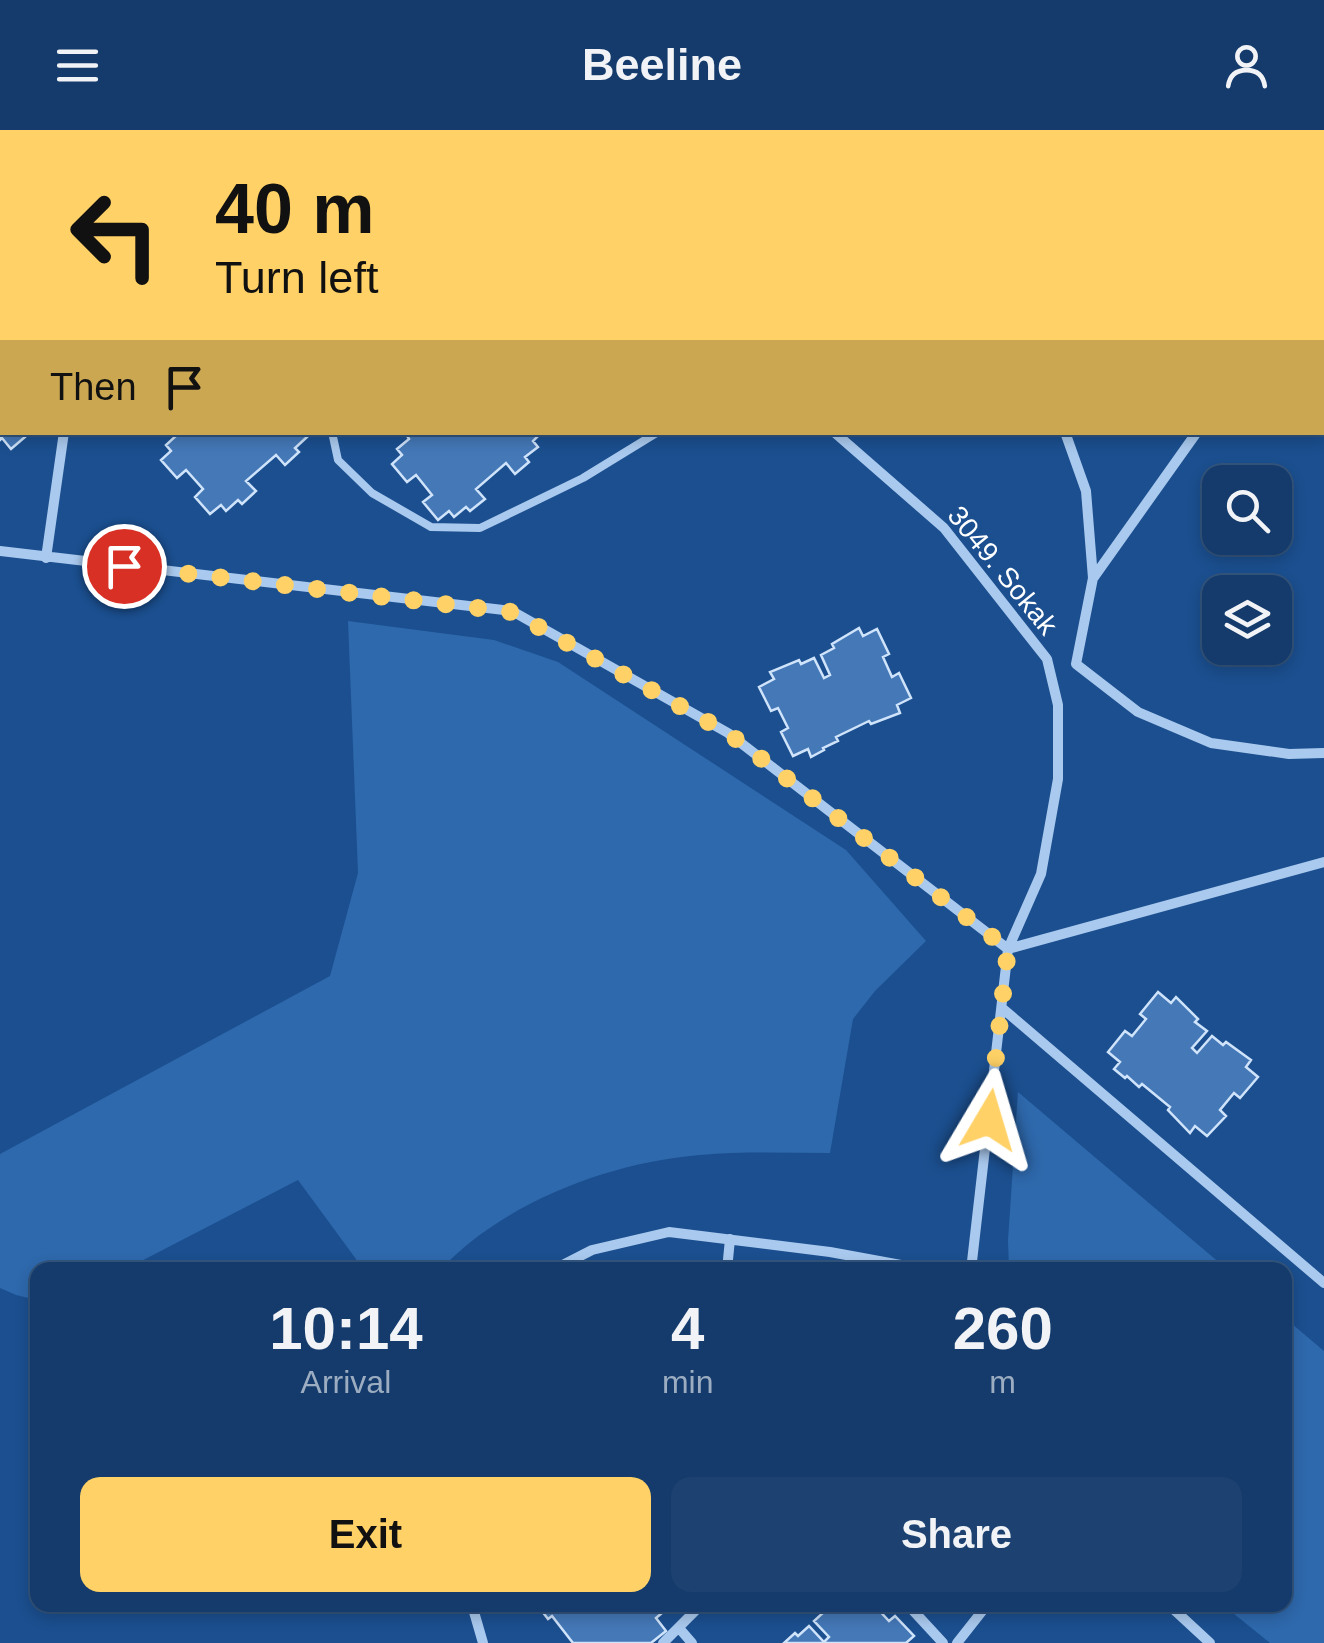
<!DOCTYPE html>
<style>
body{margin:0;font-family:Helvetica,sans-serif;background:#1d4271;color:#f1f3f6;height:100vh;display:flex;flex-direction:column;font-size:38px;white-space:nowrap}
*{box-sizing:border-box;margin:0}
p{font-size:32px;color:#9dadc1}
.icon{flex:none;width:55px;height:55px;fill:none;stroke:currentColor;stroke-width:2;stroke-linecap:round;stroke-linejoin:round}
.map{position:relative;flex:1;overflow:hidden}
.details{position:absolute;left:30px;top:1132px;width:1262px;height:350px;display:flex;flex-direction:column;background:#143b6b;border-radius:20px;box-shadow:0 5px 15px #0003,0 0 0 2px #33557e}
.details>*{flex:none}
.banner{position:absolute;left:0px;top:0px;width:1325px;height:305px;box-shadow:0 5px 15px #0003,0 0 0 2px #33557e;background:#ffd166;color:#111;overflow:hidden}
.fabs{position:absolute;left:1202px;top:335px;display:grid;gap:20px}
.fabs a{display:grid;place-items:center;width:90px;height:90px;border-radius:20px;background:#143b6b;box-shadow:0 5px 15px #0003,0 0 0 2px #33557e;font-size:50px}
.pin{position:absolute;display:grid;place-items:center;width:85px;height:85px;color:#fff;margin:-42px;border:5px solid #fff;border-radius:50%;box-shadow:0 2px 10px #0007}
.me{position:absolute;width:110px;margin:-55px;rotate:7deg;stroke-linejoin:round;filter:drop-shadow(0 0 8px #0008)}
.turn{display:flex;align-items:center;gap:35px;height:210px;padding:0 50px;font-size:45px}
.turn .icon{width:130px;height:130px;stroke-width:2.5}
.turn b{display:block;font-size:70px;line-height:85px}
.then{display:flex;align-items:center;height:95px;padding:0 50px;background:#0003;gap:20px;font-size:38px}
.eta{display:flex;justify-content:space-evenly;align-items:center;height:170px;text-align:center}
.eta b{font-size:60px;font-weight:800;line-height:70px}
.primary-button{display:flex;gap:20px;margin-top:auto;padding:20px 50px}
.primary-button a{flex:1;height:115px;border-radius:20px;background:#ffd166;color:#111;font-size:40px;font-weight:800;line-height:115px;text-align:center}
.primary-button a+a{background:#1d4271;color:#f1f3f6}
header{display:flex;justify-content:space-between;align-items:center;height:130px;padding:0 50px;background:#143b6b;font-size:45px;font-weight:800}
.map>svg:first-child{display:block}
.green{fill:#2e69ad}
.building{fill:#4478b7;stroke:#cfe3fa;stroke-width:2.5}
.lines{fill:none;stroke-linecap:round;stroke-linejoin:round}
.service{stroke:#a9c9ee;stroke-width:8}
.minor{stroke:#a9c9ee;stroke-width:10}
.route{stroke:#ffd166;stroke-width:18;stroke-dasharray:0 32.4}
.labels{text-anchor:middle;stroke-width:8;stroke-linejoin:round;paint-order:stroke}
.street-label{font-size:28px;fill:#fff;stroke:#1b4f8f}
</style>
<header><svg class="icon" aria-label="menu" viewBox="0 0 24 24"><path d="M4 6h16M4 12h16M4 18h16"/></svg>Beeline<svg class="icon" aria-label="person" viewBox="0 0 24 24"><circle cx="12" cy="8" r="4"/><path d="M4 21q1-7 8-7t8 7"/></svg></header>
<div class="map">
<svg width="1324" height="1513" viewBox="0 0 1324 1513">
<rect width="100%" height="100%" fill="#1b4f8f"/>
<path class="green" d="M348,491l146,19 64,22 288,188 80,91 -51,50 -22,28 -23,134c-43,0 -87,-2 -130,2 -93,8 -195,47 -260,115h-76l-66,-90 -174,90h-86l-1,30 -21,-5 -16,-7v-134l330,-178 28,-103z
M1018,962l210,178h-219l-1,-30z
M1285,1188l39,33v292h-54l-47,-38h62z"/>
<path class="building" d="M214,0h84v2h-85z
M538,0h76v2h-76z
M2,13v99l-2,3v-100z
M0,250l2,3v49h20l3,5 -14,12 -9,-11 -2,2z
M177,302h126l4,5 -12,11 4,4 -14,13 -9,-10 -30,26 10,10 -14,13 -4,-4 -12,11 -5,-6 -11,9 -15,-17 8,-8 -17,-19 -9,8 -16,-18 10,-9 -5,-6 12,-11z
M408,302l21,1 113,-1 -9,9 5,6 -13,10 4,5 -14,12 -9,-11 -30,26 9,10 -15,12 -4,-4 -12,10 -5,-6 -11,9 -15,-18 9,-7 -16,-20 -9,7 -15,-18 10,-9 -5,-6 12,-10 -3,-5z
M859,498l4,8 14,-7 12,25 -6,3 9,20 7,-4 12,25 -14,7 3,8 -29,11 -2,-3 -33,16 2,4 -15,7 1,2 -13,7 -3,-8 -15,7 -12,-24 7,-4 -10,-20 -7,3 -12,-24 15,-8 -4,-7 29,-12 2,4 13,-6 10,20 6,-3 -9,-20 13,-7 -2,-4z
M1158,862l13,11 5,-6 22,22 -3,3 12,9 -15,17 5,5 15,-17 11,9 3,-3 25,18 -5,7 12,10 -18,21 -6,-5 -14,17 6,6 -19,20 -12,-10 -5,7 -22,-23 2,-3 -28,-23 -3,3 -12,-11 -2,2 -11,-9 6,-7 -12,-10 17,-21 7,5 14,-17 -6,-5z
M534,1475h122l6,8 -6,5 10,13 -15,12h-78l-21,-27 -4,3 -10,-13 -2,2z
M825,1475h49l15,16 6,-5 19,20 -8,7h-122l11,-10 3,3 11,-10 15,16 5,-5 -15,-16 11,-10 -3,-3z"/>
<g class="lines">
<path class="service" d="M0,159h2
M332,302l6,28 34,33 59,34 49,1 103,-50 75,-46"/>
<path class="minor" d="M925,0l1,2
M1311,0l3,2
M107,2l1,-2
M756,2v-2
M1322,8l2,1
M1322,127l2,-2
M834,302l110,96 103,131 11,46v74l-17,95 -33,75 -37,321
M1065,302l21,59 7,87 -17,86 62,48 73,31 78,11 35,-1
M0,421l512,60 216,122 280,216
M46,428l18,-126
M1094,447l103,-145
M1008,819l316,-87
M1002,878l322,275
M553,1140l39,-20 77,-18 161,20 98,18
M727,1140l3,-31
M472,1475l11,38
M908,1475l35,38
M1169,1475l41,38
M679,1498l13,15
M663,1513l38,-38
M957,1513l30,-38"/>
</g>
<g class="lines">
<path class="route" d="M124,436l388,46 216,121 280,216 -19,171"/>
</g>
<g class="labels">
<g class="street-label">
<text transform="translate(1003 440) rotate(51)" y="10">3049. Sokak</text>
</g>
</g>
</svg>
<div class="fabs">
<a><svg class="icon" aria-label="search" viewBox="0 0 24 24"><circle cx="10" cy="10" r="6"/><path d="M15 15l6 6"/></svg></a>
<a><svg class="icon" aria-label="layers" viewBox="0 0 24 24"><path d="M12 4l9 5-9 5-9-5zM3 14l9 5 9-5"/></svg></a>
</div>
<div class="pin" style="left:124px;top:436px;background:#d93025"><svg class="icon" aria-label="arrive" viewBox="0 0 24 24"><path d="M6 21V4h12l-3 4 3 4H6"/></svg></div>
<svg class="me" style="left:989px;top:990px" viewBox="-20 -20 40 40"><path d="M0-17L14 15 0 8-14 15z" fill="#ffd166" stroke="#fff" stroke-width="4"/></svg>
<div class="banner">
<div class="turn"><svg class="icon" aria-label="left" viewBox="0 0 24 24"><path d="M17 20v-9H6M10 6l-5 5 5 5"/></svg><div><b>40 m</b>Turn left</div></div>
<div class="then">Then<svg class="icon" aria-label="arrive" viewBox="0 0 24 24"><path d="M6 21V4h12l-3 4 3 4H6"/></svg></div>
</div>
<section class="details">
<div class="eta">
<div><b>10:14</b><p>Arrival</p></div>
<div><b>4</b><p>min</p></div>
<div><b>260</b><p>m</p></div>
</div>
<div class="primary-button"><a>Exit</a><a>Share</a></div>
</section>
</div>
